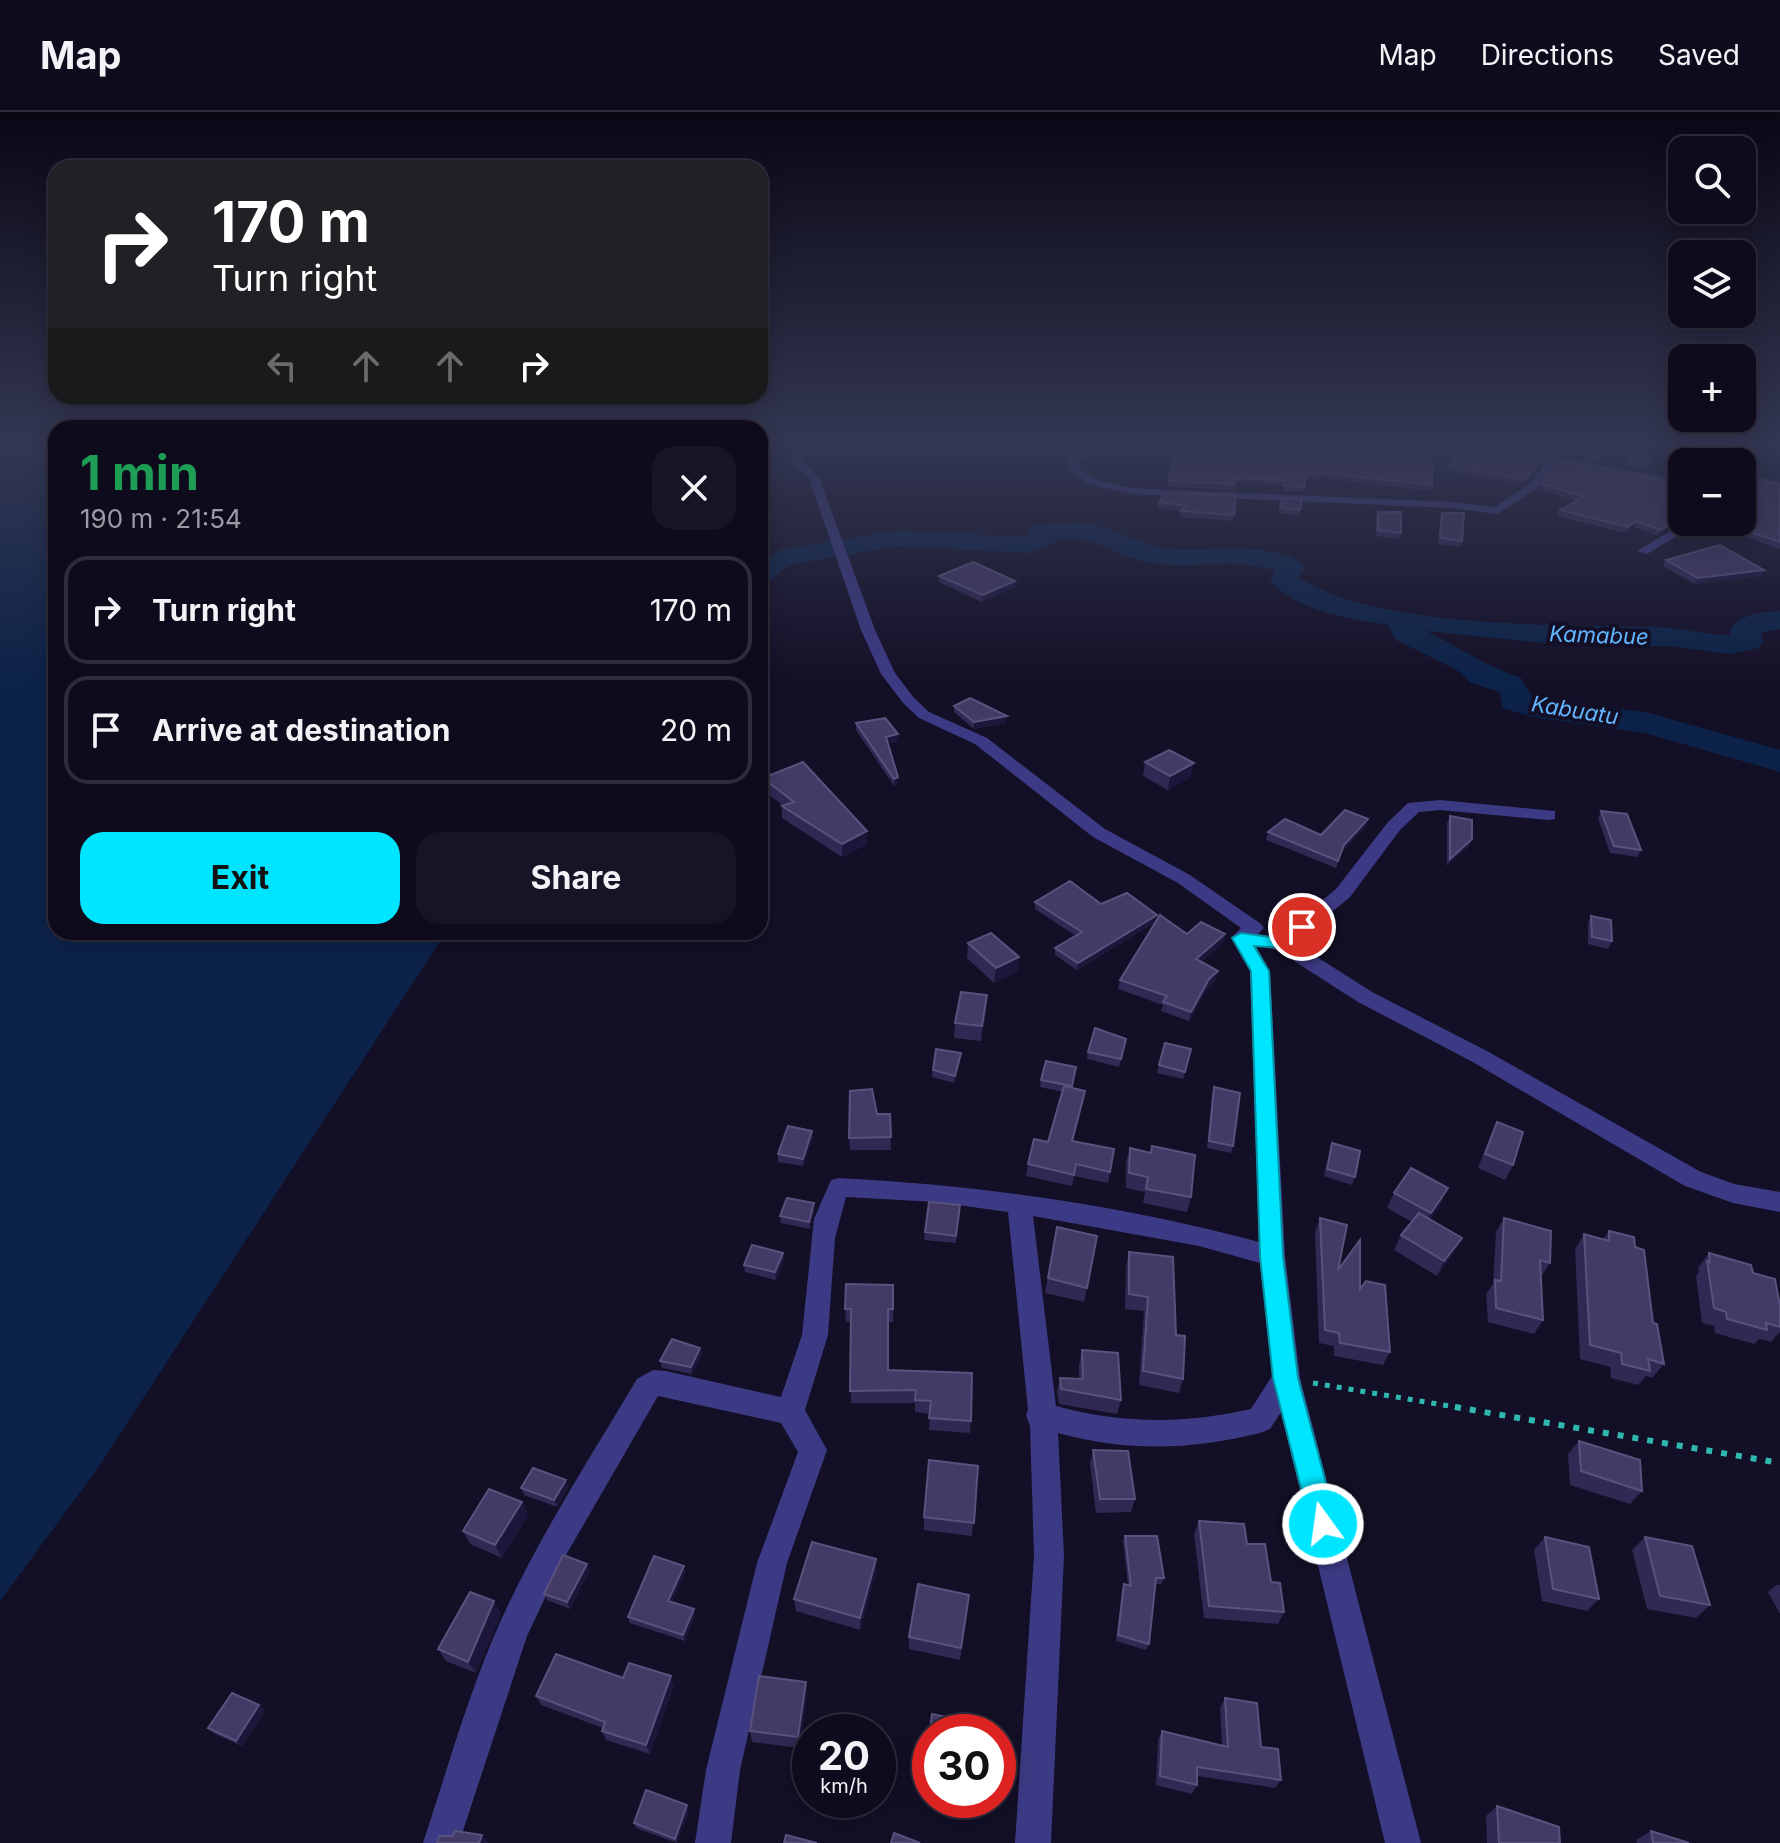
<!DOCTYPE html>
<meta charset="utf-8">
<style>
body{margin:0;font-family:Inter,sans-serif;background:#171425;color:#f1f3f6;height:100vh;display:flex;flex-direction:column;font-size:30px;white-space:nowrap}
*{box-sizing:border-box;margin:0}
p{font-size:26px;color:#9b9ba3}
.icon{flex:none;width:44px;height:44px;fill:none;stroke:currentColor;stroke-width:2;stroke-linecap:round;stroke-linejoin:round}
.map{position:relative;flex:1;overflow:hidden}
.details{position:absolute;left:48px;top:308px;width:720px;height:520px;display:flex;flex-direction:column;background:#0e0b1c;border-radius:24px;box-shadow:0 4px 20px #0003,0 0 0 2px #2e2b3b}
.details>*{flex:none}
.guide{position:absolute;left:48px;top:48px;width:720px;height:244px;border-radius:24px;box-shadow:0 4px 20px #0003,0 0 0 2px #2e2b3b;background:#202124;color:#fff;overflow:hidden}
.controls{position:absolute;left:1668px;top:24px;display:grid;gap:16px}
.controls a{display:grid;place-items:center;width:88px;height:88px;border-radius:16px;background:#0e0b1c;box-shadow:0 4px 20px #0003,0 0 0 2px #2e2b3b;font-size:40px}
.speed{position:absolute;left:792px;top:1602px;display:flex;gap:16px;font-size:40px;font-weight:700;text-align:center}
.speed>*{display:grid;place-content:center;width:104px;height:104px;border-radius:50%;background:#0e0b1c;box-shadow:0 4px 20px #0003,0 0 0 2px #2e2b3b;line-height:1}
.speed small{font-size:20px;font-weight:400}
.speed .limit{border:12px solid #d22;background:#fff;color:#111}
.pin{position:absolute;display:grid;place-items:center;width:68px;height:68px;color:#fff;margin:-34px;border:4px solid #fff;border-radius:50%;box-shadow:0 2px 8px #0007}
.me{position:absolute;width:88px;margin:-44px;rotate:346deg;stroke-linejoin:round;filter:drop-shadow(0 0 6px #0008)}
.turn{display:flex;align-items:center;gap:28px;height:168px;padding:0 32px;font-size:36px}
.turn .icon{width:104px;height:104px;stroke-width:2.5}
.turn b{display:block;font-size:56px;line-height:68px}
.lanes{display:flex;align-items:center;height:76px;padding:0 32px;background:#0003;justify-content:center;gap:40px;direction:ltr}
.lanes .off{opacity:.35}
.round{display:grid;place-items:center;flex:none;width:84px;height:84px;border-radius:24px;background:#171425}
.head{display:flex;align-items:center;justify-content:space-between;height:136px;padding:0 32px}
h1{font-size:48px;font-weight:700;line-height:60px;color:#1e9e55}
.primary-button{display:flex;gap:16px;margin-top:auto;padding:16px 32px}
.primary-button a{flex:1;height:92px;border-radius:24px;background:#00e5ff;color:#111;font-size:32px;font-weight:700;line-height:92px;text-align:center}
.primary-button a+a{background:#171425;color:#f1f3f6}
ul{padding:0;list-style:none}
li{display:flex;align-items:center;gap:24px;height:108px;margin:0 16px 12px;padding:0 16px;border:4px solid #2e2b3b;border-radius:24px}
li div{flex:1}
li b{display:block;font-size:30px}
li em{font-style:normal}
header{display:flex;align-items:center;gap:48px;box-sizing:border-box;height:112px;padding:0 40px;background:#0e0b1c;border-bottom:2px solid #2e2b3b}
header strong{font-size:38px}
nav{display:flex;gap:44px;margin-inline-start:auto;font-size:28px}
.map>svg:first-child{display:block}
.water{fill:#0c2248}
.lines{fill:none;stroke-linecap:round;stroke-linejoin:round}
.river{fill:#0c2248;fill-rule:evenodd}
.path-far1{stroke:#2fb8b0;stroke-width:5;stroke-dasharray:5 7;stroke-linecap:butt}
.path{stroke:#2fb8b0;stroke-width:6;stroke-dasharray:6 9;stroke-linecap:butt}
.minor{fill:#3d3a85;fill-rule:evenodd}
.wall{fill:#312854}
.shaded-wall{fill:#1d163a}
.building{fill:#433a66;stroke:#5a527e;stroke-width:2}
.route{fill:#00e5ff;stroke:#0095a6;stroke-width:2}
.labels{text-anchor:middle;stroke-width:8;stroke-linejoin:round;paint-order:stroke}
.far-water-label{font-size:22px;font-style:italic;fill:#62b6ff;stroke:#130f26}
</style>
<header>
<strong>Map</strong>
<nav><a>Map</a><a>Directions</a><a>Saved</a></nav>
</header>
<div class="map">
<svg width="1780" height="1731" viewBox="0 0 1780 1731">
<rect width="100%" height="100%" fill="#130f26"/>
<path class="water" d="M0,331h56v489h390l-350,539 -96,130z"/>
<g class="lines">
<path class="river" d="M1076,410c39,3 68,27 108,28 28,0 103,-8 121,18l-6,9c75,52 266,48 358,50 25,1 49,8 73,8 1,-20 32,-23 50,-24v18l-19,4 2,9 -4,6 -29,6 -61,-8h-96l-147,-15c32,16 62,36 95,47l11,18 117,17 131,37v22l-135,-39 -112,-16 -30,-9 -4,-16 -28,-9 -14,-13 -61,-30 -8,-15c-36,-6 -96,-14 -118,-46l5,-8c-39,-14 -83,-1 -124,-8 -38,-6 -50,-28 -94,-25l-4,6 -24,9 -132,-7 -108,19 -19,16 -10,2v-22l20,-11 117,-20 128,7 8,-11z"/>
<path class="path-far1" d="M1313,1271l154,26"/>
<path class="path" d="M1455,1295l325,56"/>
<path class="minor" d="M790,331h10l1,17 18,17 56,153 20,43 19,25 15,14 58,26 118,91 85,46 71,49 3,4 -6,6 20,3 58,-48 52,-67 20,-19 32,-3 115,11v8l-6,1 -109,-10 -21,2 -19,18 -50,67 -55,46 77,49 115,59 214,121 33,12 46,8v20l-47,-9 -48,-17 -214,-125 -113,-59 -81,-52 -21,-4 14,25 15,285 15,122 121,465h-36l-104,-431 -11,17 -10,4c-69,17 -133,19 -202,0l6,122 -13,288h-36l19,-288 -4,-129 -4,-11 2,-5 -20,-198 -72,-10 -90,-5 -11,41 -7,97 -23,75 22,40 -40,113 -47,207 -9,73h-36l11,-73 51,-207 41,-111 -17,-29 -123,-27 -96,166 -35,74 -68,207h-36c25,-75 46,-153 79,-225 38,-83 88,-160 135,-239l16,-9 13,1 115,26 21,-62 12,-116 17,-39 8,-2c141,7 283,27 420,64l-9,-271 -19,-33 10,-10 -63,-45 -85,-46 -118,-93 -56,-26 -15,-14 -23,-30 -20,-44 -52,-152 -18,-17zM1033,1104l166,30 61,17 12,113 -21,33c-66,15 -129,15 -195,-3z
M1095,331h12l-29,18 1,8 18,11 33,8 322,14 43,5 36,-24 13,-19 -3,-3 -88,-18h20l65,11 -3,-11h10l4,13 32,6 28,-19h11l-27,21 89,16v6l-128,-23 -15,24 -42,27 -45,-6 -322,-14 -41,-10 -20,-14 -1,-12z
M1686,410h15l-54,32 -10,-3z"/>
</g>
<path class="wall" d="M1130,331l302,42 -1,6 -115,-14 -1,3 -10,-1 -2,13h-20l1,-6 -49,-3 -1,7 -66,-3 5,-32 -48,-5v-5z
M1489,331h46l1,2 -2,5z
M1546,331h19l-14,9z
M1542,347l-2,5 -16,20 -78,-12 2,-6z
M1651,347l-6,11 -20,-3 2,-6z
M1542,372h140v31l-5,-1 -6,13 -14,9 -23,-9 -8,6 -69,-17 3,-6 17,-9 -37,-11z
M1780,372v65l-77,-27h39z
M1236,384l-3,25 -53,-4 1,-6 -23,-3 1,-6z
M1282,386l20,1 -3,17 -20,-3z
M1378,400l23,21 -2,6 -23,-3v-18z
M1442,401l20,28 -2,6 -22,-3z
M1666,448l98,10 -3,6 -66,8 -32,-18z
M939,464l76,11 -33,15 -43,-20z
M954,594l52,17 -32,6 -20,-17z
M856,611l42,18 -10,2 10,34v7l-4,2 -38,-56z
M1145,650l46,15 -23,13 -25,-14z
M763,666l104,53v13l-25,13 -60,-39v-13l-18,-14z
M1601,699l40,39 -4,7 -27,-4 -12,-35z
M1450,704l19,30 -22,20v-43z
M1368,707l-2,7 -24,26 -6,16 -70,-28 2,-8 53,3z
M1035,790l66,2 56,11 -1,7 -79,48 -22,-15v-7l21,-12 -41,-27z
M1591,804l21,25 -4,8 -20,-5v-21z
M1187,822h38l-2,9 -22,19 15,18 -9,9 -18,32 -28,-10 2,-6 -45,-16 2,-9z
M968,831l51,14 -2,15 -23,11 -27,-25z
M986,898l-5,31 -27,-3 1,-15z
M1125,935l-6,20 -32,-8 1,-7z
M1191,937l-8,30 -26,-6 2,-8z
M960,949l-6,22 -22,-6 1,-7z
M1075,963l-3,13 11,15 -10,38 41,8 -6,34 -34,-7 -2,10 -46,-10 2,-12 20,-22 15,-50 -23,-5 1,-7z
M1214,975l19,59 -2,7 -24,-5 5,-53z
M877,1002h13l1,36h-41l-1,-12z
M1497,1010l16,43 -8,15 -27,-12 12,-31z
M813,1026l-10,28 -25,-4v-8z
M1332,1031l23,34 -3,8 -28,-9z
M1130,1036l61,49 -4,15 -44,-9 2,-11 -19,-4v-25z
M1448,1076l-7,15 -11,16 32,19 -8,14 -17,24 -43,-26 7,-15 11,-13 -25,-14 7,-15z
M960,1093l-4,38 -32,-3 1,-8z
M814,1099l-4,18 -29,-6 -1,-7z
M1320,1106l18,52 22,19 30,63 -7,13 -49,-9v-10l-15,-3 -4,-111z
M1504,1106l46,45 -9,14 2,43 -9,14 -46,-12 -2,-28 7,-10 3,-52z
M1057,1115l40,9 -13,66 -39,-9z
M1609,1119l26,16 18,76 11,41 -12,14 -6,-2 -8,9 -27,-7 -1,-11 -30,-8 -5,-110 9,-15 19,5z
M1129,1140l54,127 -4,14 -40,-8 5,-74 -19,-2 1,-42z
M783,1141l1,7 -8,20 -31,-8 -1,-7z
M1709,1141l44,20 27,33v26l-9,10 -12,-3 -5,5 -39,-11 -1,-7 -12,-3 -6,-47 3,-4 -1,-4z
M893,1173v37h-5v48l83,51 -1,12 -41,-3 1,-16 -15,-2v-9h-64v-81h-5l-1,-13z
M700,1236l2,7 -10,19 -30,-6 -2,-7z
M1082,1238l39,50 -4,14 -58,-10 -2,-12 3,-14 19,1v-14z
M1579,1329l63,50 -12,13 -60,-19 -2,-31z
M1093,1338l42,49 -4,13 -35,1 -6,-49z
M978,1354l-6,70 -48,-6v-13z
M569,1374l-12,21 -33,-12 -3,-7z
M522,1390l6,13 -26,43 -32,-14 -7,-13z
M1199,1409l48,23 24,38 13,30 -6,12 -74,-6 -10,-84z
M1125,1424l39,42 -3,6h-6l-6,60 -3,6 -30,-9 6,-51 2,-6 4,1 -5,-43z
M1545,1425l54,62 -12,12 -45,-10 -8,-51z
M1645,1425l65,68 -14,13 -49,-9 -15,-59z
M876,1447v13l-16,58 -64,-19 -2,-12z
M587,1452l3,6 -20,39 -23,-9 -3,-6z
M685,1460l-13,30 22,7 1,6 -10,26 -55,-18 -2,-6z
M1776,1473h4v29l-12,-22z
M494,1489l7,13 -25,59 -30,-12 -8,-12z
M968,1495l-8,53 -51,-11v-12z
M623,1566l51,8 -24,68 -44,-14 -4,-9 1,-3 -62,-23 -5,-9z
M807,1582l-7,54 -48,-6 -2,-11z
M1225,1586l36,49 20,33 -6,8 -78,-12v9l-5,9 -36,-9 2,-45 4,-9 60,14 -2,-37z
M259,1593l6,6 -23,35 -27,-12 -7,-6z
M930,1620v56l-7,-2z
M810,1626v39l-9,-3 -1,-5z
M1497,1694l63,37h-73l-1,-27z
M689,1698l-12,33 -41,-15 -2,-5z
M1651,1719l38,12h-52l-1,-3z"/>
<path class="shaded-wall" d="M1559,331h6l-14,9 2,-5z
M1542,347l-2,5 -16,20 2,-5z
M1636,409l-2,6 -8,6 2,-6z
M1674,410l-3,5 -14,9 3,-6z
M1764,458l-3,6 -66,8 3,-6z
M1015,469v6l-33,15 1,-7z
M1007,604l-1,7 -32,6v-7z
M898,622v7l-12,3v-7z
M1194,651l-3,14 -23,13 2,-14z
M898,665v7l-4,2v-7z
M1368,707l-2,7 -24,26 -6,16 8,-23z
M867,719v13l-25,13v-13z
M1472,727l-3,7 -22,20 3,-7z
M1157,803l-1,7 -79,48 1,-7z
M1225,822l-2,9 -29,26 2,-10z
M1019,845l-2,15 -23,11 2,-15z
M1218,859l-2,9 -9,9 -18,32 2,-9 18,-33z
M987,883l-1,15 -5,31 1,-15z
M961,941l-1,8 -6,22 1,-7z
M1085,979l-2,12 -13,49 2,-11z
M812,1019l1,7 -10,28v-7z
M1448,1076l-7,15 -18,25 8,-15z
M814,1091v8l-4,18 -1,-7z
M1462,1126l-8,14 -17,24 7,-15z
M783,1141l1,7 -8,20 -1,-8z
M700,1236l2,7 -10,19 -1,-7z
M566,1368l3,6 -12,21 -3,-7z
M522,1390l6,13 -26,43 -7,-13z
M876,1447v13l-16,58v-12z
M587,1452l3,6 -20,39 -3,-7z
M684,1454l1,6 -15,35 -2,-6z
M494,1489l7,13 -25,59 -8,-11z
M694,1497l1,6 -10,26 -2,-6z
M671,1564l3,10 -24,68 -4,-9z
M806,1570l1,12 -7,54 -2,-11z
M259,1593l6,6 -23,35 -6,-5z
M687,1693l2,5 -12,33 -2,-4z
M482,1723l6,8h-9z"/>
<path class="building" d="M1130,331h302v42l-115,-13v3l-11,-1 -2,13 -20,-1 1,-6 -52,-2 2,6 -66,-3 5,-31 -49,-5z
M1474,333l68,14 -16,20 -78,-13z
M1631,343l20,4 -4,6 -20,-4z
M1557,349l125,23v25l-2,-1 -6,14 -14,8 -24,-9 -8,6 -68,-17 24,-13 -42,-13z
M1742,363l38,9v58l-60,-20h22z
M1164,381l72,3 -2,19 -53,-4 5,-5 -27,-4z
M1282,386l20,1 -2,11 -20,-2z
M1378,400h23v21l-23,-3z
M1442,401h22l-2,28 -22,-3z
M1720,433l44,25 -66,8 -32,-18z
M973,450l42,19 -32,14 -44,-19z
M970,586l37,18 -33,6 -20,-16z
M885,606l13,16 -12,3 12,40 -4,2 -38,-56z
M1169,638l25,13 -24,13 -25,-14z
M803,650l64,69 -25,13 -60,-38 12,-4 -31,-24z
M1345,698l23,9 -24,26 -6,16 -70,-29 17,-13 36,16z
M1601,699l26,3 14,36 -27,-4z
M1450,704l22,4v19l-22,20z
M1070,769l31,23 26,-11 30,22 -79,48 -23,-15 27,-16 -47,-30z
M1160,803l27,19 14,-12 24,12 -29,25 22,12 -9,8 -18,33 -28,-10 4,-6 -47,-16z
M1591,804l20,4 1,21 -20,-4z
M991,821l28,24 -23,11 -28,-25z
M961,880l26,3 -5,31 -27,-3z
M1095,916l31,11 -5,20 -33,-7z
M1165,931l26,6 -6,23 -26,-7z
M936,937l25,4 -6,23 -22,-6z
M1046,949l30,6 -4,19 -31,-6z
M1064,974l21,5 -13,50 42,8 -4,23 -34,-8 -2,11 -46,-11 6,-25 14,3z
M1214,975l26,6 -7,53 -24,-5z
M872,977l5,25h13l1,23 -42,1 1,-47z
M1497,1010l26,10 -10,33 -28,-11z
M788,1014l24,5 -9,28 -25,-5z
M1332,1031l28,8 -5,26 -28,-8z
M1152,1034l43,9 -4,42 -45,-8 2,-12 -19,-4 1,-25 21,5z
M1411,1056l37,20 -17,25 -37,-20z
M787,1086l27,5 -5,19 -29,-6z
M929,1090l31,3 -4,31 -31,-4z
M1419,1101l43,25 -18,23 -43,-26z
M1320,1106l27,7 -9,45 22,-30v49l6,-8 19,4 5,67 -50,-9 -1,-10 -14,-3z
M1504,1106l47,13 -1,32 -10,-3 3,60 -47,-12 -1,-28 6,1z
M1057,1115l40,9 -10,52 -39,-10z
M1609,1119l25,6 1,10 9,3 9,73 4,1 7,40 -16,-5 2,12 -28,-7 -1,-11 -31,-8 -6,-111 25,7z
M752,1133l31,8 -8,19 -31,-7z
M1129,1140l44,5 3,78 9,1 -2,43 -40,-8 5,-74 -19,-3z
M1709,1141l42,12 2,8 22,6 5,27v21l-14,-4 1,7 -40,-11 -1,-7 -12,-4 -7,-47 3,1z
M846,1172l47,1v24h-5v61l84,3 -1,48 -42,-3 2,-17 -16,-1 1,-10 -66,1 1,-82h-6z
M672,1227l28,9 -9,19 -31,-6z
M1082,1238l36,3 3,47 -60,-11 -1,-11 23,1z
M1579,1329l61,19 2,31 -61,-20z
M1093,1338l35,1 7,48h-35z
M929,1348l49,6 -4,57 -50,-6z
M533,1356l33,12 -12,20 -33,-12z
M489,1377l33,13 -27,43 -32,-14z
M1199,1409l45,3 3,20h18l6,38 9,1 4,29 -75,-6z
M1125,1424h32l7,42h-8l-7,66 -31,-9 6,-51 7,2z
M1545,1425l44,10 10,52 -46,-10z
M1645,1425l47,9 18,59 -50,-9z
M812,1430l64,17 -16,59 -66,-19z
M563,1443l24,9 -20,38 -23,-8z
M654,1444l30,10 -16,35 26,8 -11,26 -55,-18z
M918,1472l51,11 -8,53 -52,-11z
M470,1480l24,9 -26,61 -30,-13z
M556,1542l67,24 6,-15 42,13 -25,69 -44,-14 3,-9 -69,-26z
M759,1564l47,6 -8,55 -48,-6z
M232,1581l27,12 -23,36 -28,-13z
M1225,1586l32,5 4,44 17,2 3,31 -84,-13v18l-37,-9 2,-45 66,16z
M932,1602l45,9 -1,9h-46v45l-6,-1z
M809,1626h1v34l-10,-3z
M646,1678l41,15 -12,34 -41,-16z
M1497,1694l62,21 1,16h-61z
M455,1719l27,4 -3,8h-42l2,-7h13z
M1651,1719l38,12h-36z
M894,1721l26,10h-29z
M786,1723l31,8h-33z"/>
<linearGradient id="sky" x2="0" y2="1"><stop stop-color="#0a0815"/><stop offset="0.58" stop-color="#333752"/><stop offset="1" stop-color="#333752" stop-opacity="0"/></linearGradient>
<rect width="1780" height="573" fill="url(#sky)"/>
<path class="route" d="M1302,809l9,6 -23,21 -34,-2 15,25 14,285 15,122 39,146 -4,10 -10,4 -9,-4 -4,-10 -37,-146 -13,-122 -9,-285 -19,-33 9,-5 37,5z"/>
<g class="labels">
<g class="far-water-label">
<text transform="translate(1599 523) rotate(2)" y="8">Kamabue</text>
<text transform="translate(1575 598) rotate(9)" y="8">Kabuatu</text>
</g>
</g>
</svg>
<div class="controls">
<a><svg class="icon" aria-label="search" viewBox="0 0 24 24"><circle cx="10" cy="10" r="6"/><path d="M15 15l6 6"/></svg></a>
<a><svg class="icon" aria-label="layers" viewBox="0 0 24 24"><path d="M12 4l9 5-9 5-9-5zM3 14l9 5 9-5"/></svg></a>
<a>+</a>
<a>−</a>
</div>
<div class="speed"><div>20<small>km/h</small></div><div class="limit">30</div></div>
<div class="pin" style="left:1302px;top:815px;background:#d93025"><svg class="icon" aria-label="arrive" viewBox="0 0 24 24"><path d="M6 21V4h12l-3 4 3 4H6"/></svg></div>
<svg class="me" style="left:1323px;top:1412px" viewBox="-20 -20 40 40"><circle r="17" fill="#00e5ff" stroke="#fff" stroke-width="3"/><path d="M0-11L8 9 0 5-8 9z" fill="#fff"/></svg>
<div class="guide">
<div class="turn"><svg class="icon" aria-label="right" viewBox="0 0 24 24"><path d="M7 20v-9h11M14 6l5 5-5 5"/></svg><div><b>170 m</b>Turn right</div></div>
<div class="lanes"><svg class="icon off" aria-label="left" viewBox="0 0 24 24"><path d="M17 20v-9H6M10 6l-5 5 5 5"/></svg><svg class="icon off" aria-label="ahead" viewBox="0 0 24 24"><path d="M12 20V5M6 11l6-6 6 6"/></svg><svg class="icon off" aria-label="ahead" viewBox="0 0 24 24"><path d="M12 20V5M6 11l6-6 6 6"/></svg><svg class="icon" aria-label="right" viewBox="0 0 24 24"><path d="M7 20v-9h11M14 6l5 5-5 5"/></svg></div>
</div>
<section class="details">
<div class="head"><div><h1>1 min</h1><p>190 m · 21:54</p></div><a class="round"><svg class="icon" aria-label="close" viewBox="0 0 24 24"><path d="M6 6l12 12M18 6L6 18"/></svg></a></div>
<ul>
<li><svg class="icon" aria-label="right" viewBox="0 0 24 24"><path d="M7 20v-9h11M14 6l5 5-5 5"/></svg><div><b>Turn right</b></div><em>170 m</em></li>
<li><svg class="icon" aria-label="arrive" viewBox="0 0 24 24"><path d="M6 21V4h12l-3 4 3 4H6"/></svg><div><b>Arrive at destination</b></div><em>20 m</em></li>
</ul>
<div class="primary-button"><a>Exit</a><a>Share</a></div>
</section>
</div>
